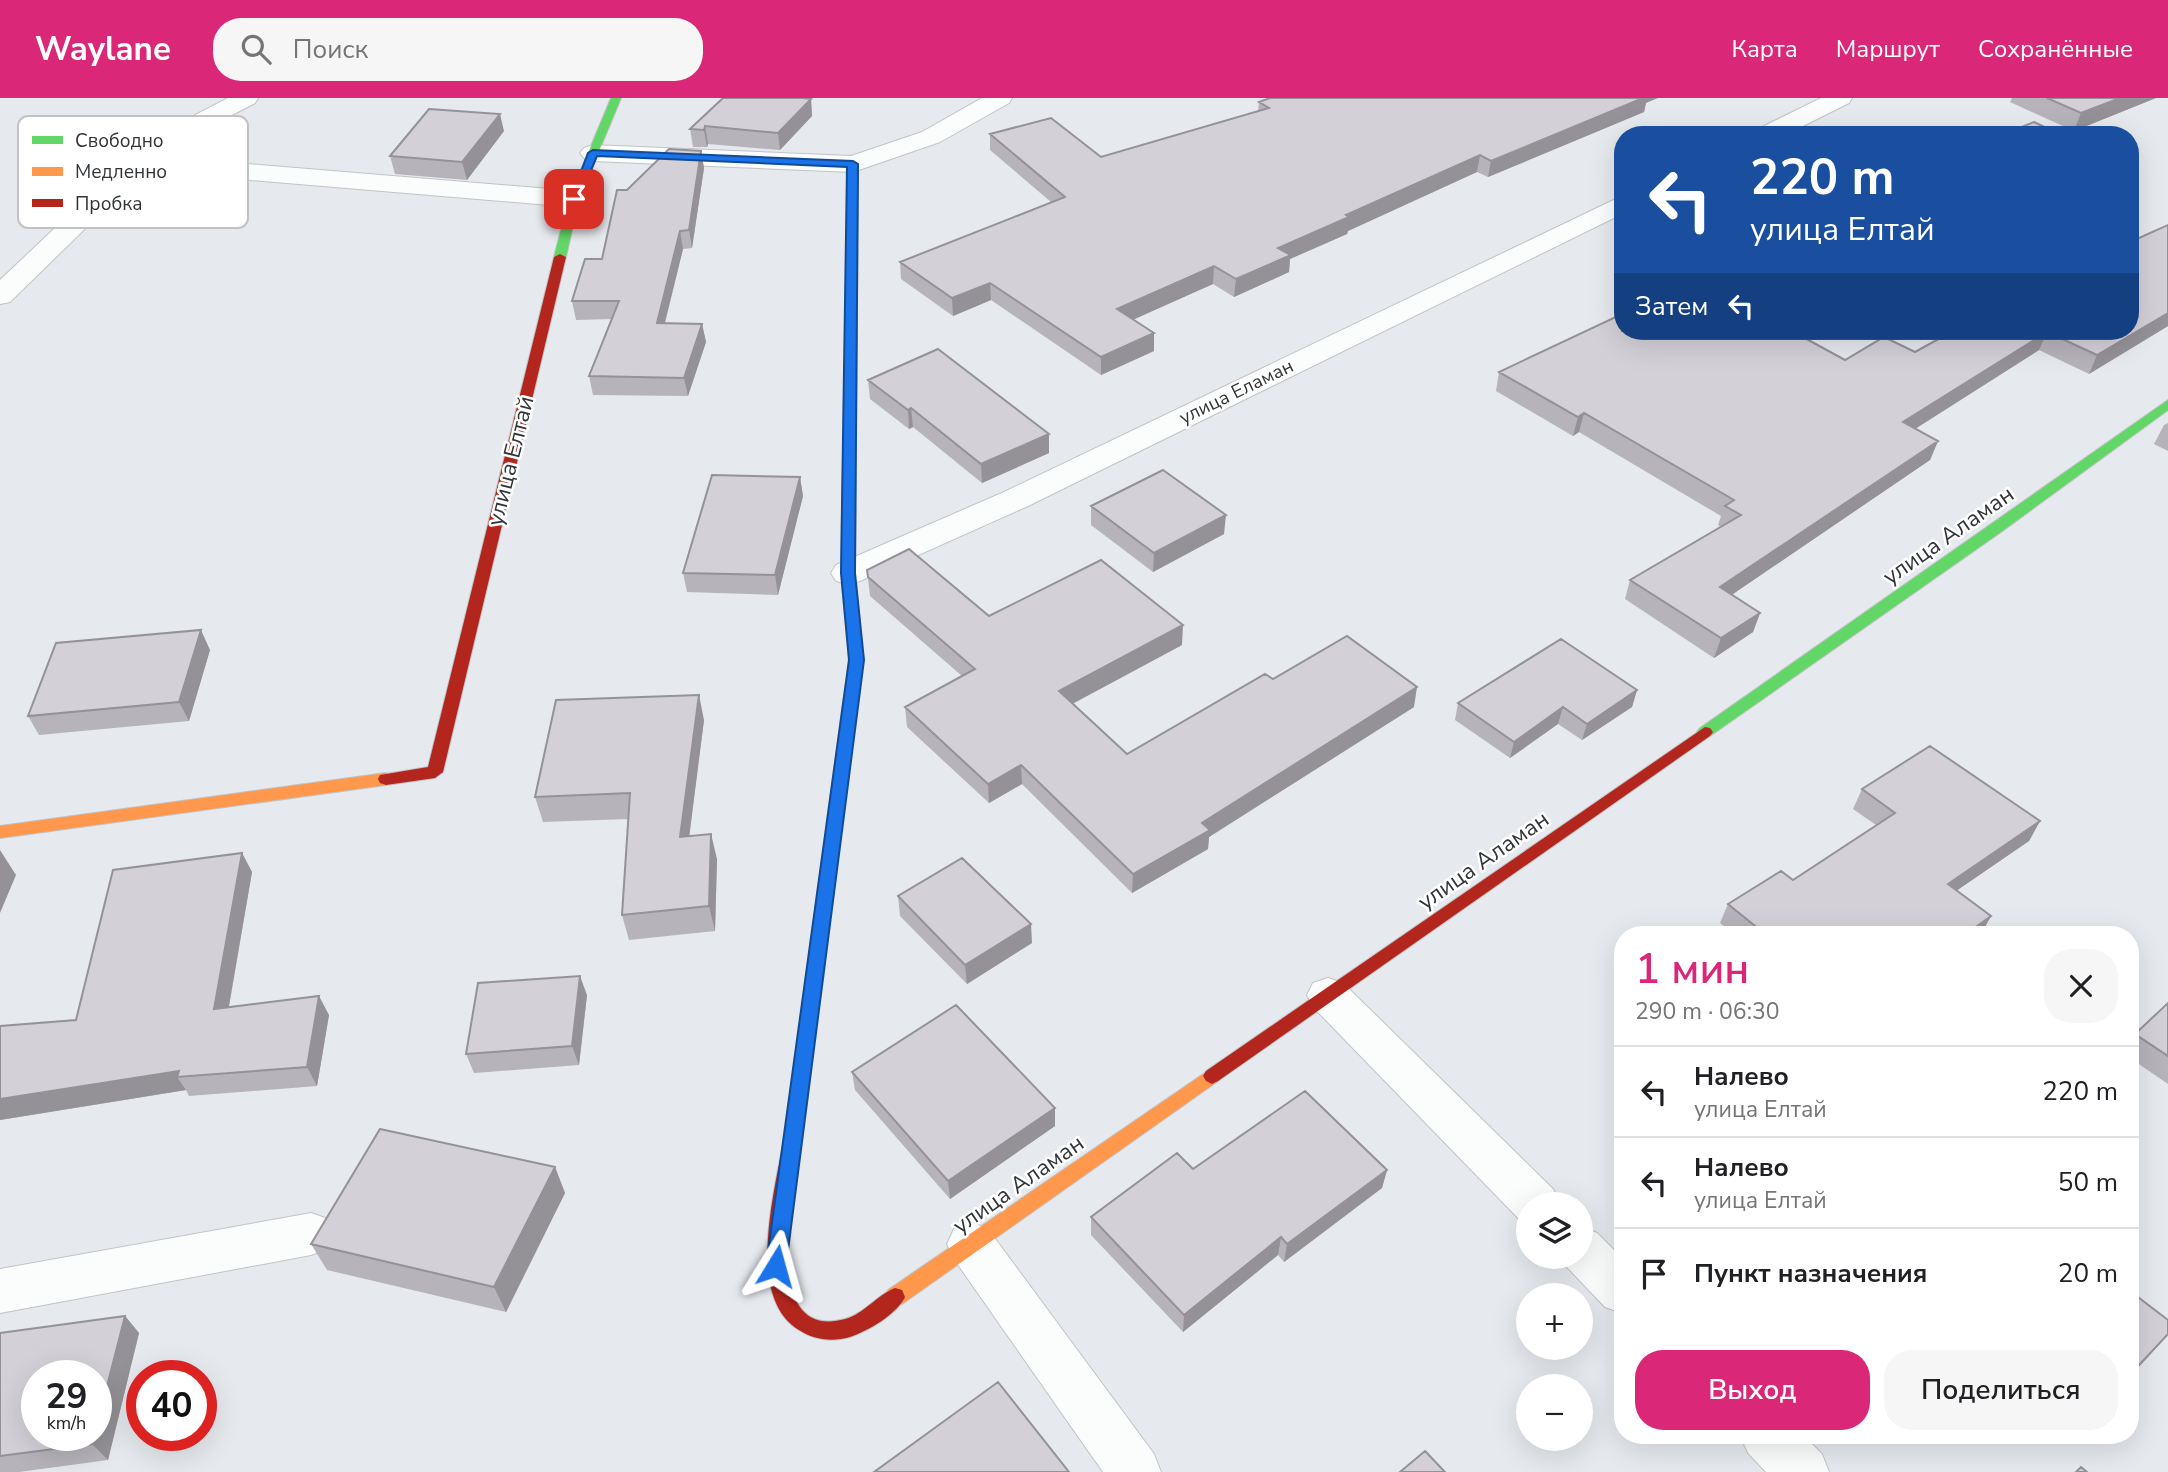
<!DOCTYPE html>
<html lang="ru">
<meta charset="utf-8">
<style>
body{margin:0;font-family:"Nunito Sans",sans-serif;background:#f6f6f6;color:#202124;height:100vh;display:flex;flex-direction:column;font-size:26px;white-space:nowrap}
*{box-sizing:border-box;margin:0}
p{font-size:23px;color:#757577}
.icon{flex:none;width:38px;height:38px;fill:none;stroke:currentColor;stroke-width:2;stroke-linecap:round;stroke-linejoin:round}
.map{position:relative;flex:1;overflow:hidden}
.drawer{position:absolute;left:1614px;top:828px;width:525px;height:518px;display:flex;flex-direction:column;background:#fff;border-radius:28px;box-shadow:0 7px 28px #0002}
.drawer>*{flex:none}
.guide{position:absolute;left:1614px;top:28px;width:525px;height:214px;border-radius:28px;box-shadow:0 7px 28px #0002;background:#1a4fa0;color:#fff;overflow:hidden}
.tools{position:absolute;left:1516px;top:1094px;display:grid;gap:14px}
.tools a{display:grid;place-items:center;width:77px;height:77px;border-radius:50%;background:#fff;box-shadow:0 7px 28px #0002;font-size:35px}
.speed{position:absolute;left:21px;top:1262px;display:flex;gap:14px;font-size:35px;font-weight:700;text-align:center}
.speed>*{display:grid;place-content:center;width:91px;height:91px;border-radius:50%;background:#fff;box-shadow:0 7px 28px #0002;line-height:1}
.speed small{font-size:18px;font-weight:400}
.speed .limit{border:10px solid #d22;background:#fff;color:#111}
.pin{position:absolute;display:grid;place-items:center;width:60px;height:60px;color:#fff;margin:-30px;border-radius:14px;box-shadow:0 4px 10px #0006}
.me{position:absolute;width:77px;margin:-38px;rotate:8deg;stroke-linejoin:round;filter:drop-shadow(0 0 5px #0008)}
.turn{display:flex;align-items:center;gap:24px;height:147px;padding:0 21px;font-size:32px}
.turn .icon{width:91px;height:91px;stroke-width:2.5}
.turn b{display:block;font-size:49px;line-height:60px}
.then{display:flex;align-items:center;height:66px;padding:0 21px;background:#0003;gap:14px;font-size:26px}
.round{display:grid;place-items:center;flex:none;width:74px;height:74px;border-radius:28px;background:#f6f6f6}
.headline{display:flex;align-items:center;justify-content:space-between;height:119px;padding:0 21px}
h1{font-size:42px;font-weight:600;line-height:52px;color:#db2777}
.primary-button{display:flex;gap:14px;margin-top:auto;padding:14px 21px}
.primary-button a{flex:1;height:80px;border-radius:28px;background:#db2777;color:#fff;font-size:28px;font-weight:600;line-height:80px;text-align:center}
.primary-button a+a{background:#f6f6f6;color:#202124}
ul{padding:0;list-style:none}
li{display:flex;align-items:center;gap:21px;height:91px;padding:0 21px;border-top:2px solid #e0e0e0}
li div{flex:1}
li b{display:block;font-size:26px}
li em{font-style:normal}
header{display:flex;align-items:center;gap:42px;box-sizing:border-box;height:98px;padding:0 35px;background:#db2777;color:#fff}
header strong{font-size:33px}
nav{display:flex;gap:38px;margin-inline-start:auto;font-size:24px}
.search{width:490px;height:63px;background:#f6f6f6;display:flex;align-items:center;gap:18px;box-sizing:border-box;padding:0 24px;border-radius:28px;color:#757577;font-size:26px}
.map>svg:first-child{display:block}
.lines{fill:none;stroke-linecap:round;stroke-linejoin:round}
.street-casing{stroke:#c1c4c6;stroke-width:2}
.fast-casing{stroke:#c1c4c6;stroke-width:2}
.slow-casing{stroke:#c1c4c6;stroke-width:2}
.jam-casing{stroke:#c1c4c6;stroke-width:2}
.street{fill:#fbfcfc;fill-rule:evenodd}
.fast{fill:#63d668;fill-rule:evenodd}
.slow{fill:#ff974d;fill-rule:evenodd}
.jam{fill:#b3261e;fill-rule:evenodd}
.wall{fill:#b6b3ba}
.shaded-wall{fill:#949297}
.building{fill:#d4d0d8;stroke:#949297;stroke-width:2}
.route{fill:#1a73e8;stroke:#114b97;stroke-width:2}
.labels{text-anchor:middle;stroke-width:5;stroke-linejoin:round;paint-order:stroke}
.far-street-label{font-size:19px;fill:#323537;stroke:#fff}
.street-label{font-size:23px;fill:#323537;stroke:#fff}
.key{fill:#fff;stroke:#c2c2c3;stroke-width:2}
.key-label{font-size:19px;fill:#323537}
</style>
<header>
<strong>Waylane</strong>
<div class="search"><svg class="icon" aria-label="search" viewBox="0 0 24 24"><circle cx="10" cy="10" r="6"/><path d="M15 15l6 6"/></svg>Поиск</div>
<nav><a>Карта</a><a>Маршрут</a><a>Сохранённые</a></nav>
</header>
<div class="map">
<svg width="2168" height="1374" viewBox="0 0 2168 1374">
<rect width="100%" height="100%" fill="#e6e9ed"/>
<g class="lines">
<g class="street-casing">
<path id="street" d="M228,0h30l-3,5 -67,35 -26,19 412,34 9,2 4,6 -4,6 -9,2 -430,-36 -134,131 -10,2v-24l129,-122 41,-30z
M982,0h30l-3,5 -69,39 -87,30 -260,-11 -9,-3 -4,-5 4,-5 9,-3 258,11 71,-24z
M1821,0h31l-3,5 -64,32h-32l3,-5z
M1622,98v18l-594,292 -168,75 -12,3 -12,-3 -5,-8 5,-8 168,-73z
M1328,880l15,5 210,206 7,15h-32v18l-9,-3 -206,-212 -6,-12 6,-12z
M311,1115l17,6 7,15 -7,15 -17,6 -311,58v-44z
M971,1124l17,7 166,225 7,18h-58l-149,-213 -7,-15 7,-15z
M1580,1128l17,7 25,25v55l-17,-6 -42,-44 -3,-7h20z
M1740,1337h63l19,19 7,18h-63l-18,-19z"/>
</g>
<g class="fast-casing">
<path id="fast" d="M611,0h10l-42,101 -13,58 -10,2 -2,-2 15,-58z
M853,63l5,3 -3,409 8,87 -2,15 -7,5 -7,-5 2,-15 -8,-87 7,-409z
M2168,302v10l-167,122 -291,204h-10l-3,-4 3,-4z"/>
</g>
<g class="slow-casing">
<path id="slow" d="M854,572l7,5 -59,464 -2,6 -7,2 -7,-2 -2,-6 63,-464z
M386,675l8,6 -8,6 -386,53v-12z
M1212,970l6,3 3,5 -3,5 -316,223 -7,2 -7,-2 -3,-7 3,-7z"/>
</g>
<g class="jam-casing">
<path id="jam" d="M560,156l6,3 -123,515 -8,6 -49,7 -6,-2 -2,-4 2,-4 48,-8 126,-510z
M1705,629l5,1 3,4 -3,4 -492,345 -6,3 -6,-3 -3,-5 3,-5z
M793,1033l7,2 2,6c-6,42 -46,204 43,180 19,-5 32,-24 50,-31l7,2 3,7c-8,17 -37,34 -55,40 -18,5 -36,3 -51,-7 -54,-32 -24,-141 -15,-191l2,-6z"/>
</g>
<use href="#street" class="street"/>
<use href="#fast" class="fast"/>
<use href="#slow" class="slow"/>
<use href="#jam" class="jam"/>
</g>
<path class="wall" d="M2012,0h144l-82,33 -64,-29z
M811,1l1,17 -32,34 -72,-6 -1,3h-14l-3,-18z
M1259,4l387,1 -2,9 -156,65 -11,-5 -129,59 -1,3 -57,25 -1,13 -55,25 -21,-13 -80,35 21,32 -53,24 -110,-75 -38,16 -52,-37 -1,-17 151,-60 -61,-52v-16l111,23 157,-46z
M504,33l-37,49 -72,-6 -5,-18z
M701,53l3,17 -12,80 -9,1 -18,74 37,1 4,18 -18,54 -95,-1 -4,-19 22,-57 -35,1 -4,-19 30,-42 25,-69z
M2168,127v101l-79,48 -50,-24 -124,79 23,12 -8,19 -199,135 29,18 -7,19 -39,26 -89,-59 5,-19 91,-53 -3,-2 3,-9 -142,-84 -6,4 -77,-45 3,-19 105,-49 241,37 70,-8z
M868,282l181,54v19l-67,30 -69,-56 -4,2 -39,-30z
M2168,325v28l-14,-7 10,-19z
M800,379l3,19 -25,99 -91,-3 -4,-19z
M1091,408l133,28 -71,38 -62,-47z
M867,472l122,46 193,29 -110,59 55,50 146,-75 141,28 -205,130 -1,12 -76,44 -110,-109 -33,19 -82,-76 -2,-20 57,-31 -92,-80z
M210,552l-21,71 -150,14 -11,-19z
M1637,592l-5,17 -50,33 -24,-16 -48,34 -55,-38 3,-17z
M704,622l-15,116 28,23 -2,72 -86,9 -7,-25 6,-96 -85,3 -8,-25z
M1862,691l178,32 -11,20 -73,50 35,25 -10,18h-247l-14,-11 8,-19 65,-24 83,-55 -23,-16z
M242,755l10,19 -23,135 100,8 -12,71 -128,10 -3,-6 -186,30v-94l76,-6z
M898,798l134,47 -65,41 -67,-68z
M587,897l-8,70 -105,8 -8,-19z
M2168,905v81l-38,-26v-16l5,-8z
M852,974l203,36v18l-105,73 -95,-109z
M555,1069l10,26 -59,119 -179,-42 -16,-26z
M1193,1071l194,1 -5,18 -98,74 -6,-7 -95,77 -92,-97v-18z
M125,1218l14,17 -31,127 -89,12h-19v-139z"/>
<path class="shaded-wall" d="M1637,0h21l-12,5 -2,9 -156,65 3,-16z
M2120,0h36l-82,33 7,-18z
M811,1l1,17 -32,34 -2,-17z
M500,16l4,17 -37,49 -5,-18z
M705,28l3,18 -1,3 -3,-17z
M701,53l3,17 -12,80 -3,-18z
M1480,57l-3,17 -129,59 -1,3 -57,25 -1,13 -55,25 2,-18 42,-31 68,-33z
M680,133l3,18 -23,93 -3,-19z
M1214,168l-1,18 -96,43v-18z
M990,185l1,17 -38,16 -1,-18z
M2168,215v13l-79,48 8,-19z
M702,226l4,18 -18,54 -4,-18z
M2047,234l-8,18 -143,91 7,-19z
M1154,235v18l-53,24v-18z
M911,310l2,19 -4,2 -1,-19z
M1584,315l-5,19 -6,4 5,-19z
M1049,336v19l-67,30 -1,-19z
M1938,343l-8,19 -216,147 6,-20z
M800,379l3,19 -25,99 -3,-20z
M1226,417l-2,19 -71,38 1,-19z
M1760,515l-7,19 -39,26 7,-20z
M1183,527l-1,20 -123,66v-20z
M201,532l9,20 -21,71 -10,-19z
M1417,589l-3,20 -205,130 -1,12 -76,44 1,-19 69,-51z
M1637,592l-5,17 -50,33 5,-16z
M699,597l5,25 -18,142 -6,-25z
M1563,609l-5,17 -48,34 4,-16z
M1021,667l1,19 -33,19 -1,-19z
M2040,723l-11,20 -92,63 11,-20z
M711,736l6,25 -2,72 -6,-25z
M0,752l16,25 -16,38z
M242,755l10,19 -27,156 -11,-19z
M1991,818l-10,18h-15z
M1031,826l1,19 -65,41 -2,-19z
M580,878l7,19 -8,70 -7,-19z
M319,898l10,19 -12,71 -10,-19z
M179,973l-2,6 9,13 -186,30v-21z
M1055,1010v18l-105,73 -2,-18z
M555,1069l10,26 -59,119 -12,-25z
M1387,1072l-5,18 -98,74 3,-18z
M1281,1139l-3,18 -95,77 1,-17z
M125,1218l14,17 -31,127 -16,-16 3,-9h1v-6z"/>
<path class="building" d="M723,0h80l8,1 -33,34 -73,-7 -1,4 -14,-1z
M1270,0h373l-152,63 -11,-6 -134,60 3,2 -71,31 13,7 -55,24 -22,-13 -97,43 37,24 -53,24 -111,-74 -38,15 -52,-36 165,-65 -75,-63 61,-16 50,39 168,-49 -10,-6z
M2047,0h73l-39,15z
M429,11l71,5 -38,48 -72,-6z
M2034,24l27,13h-59z
M669,51l32,2 -12,79 -9,1 -23,92 45,1 -18,54 -95,-2 30,-75h-47l13,-42h17l15,-69h10z
M2168,127v88l-71,42 -50,-23 -144,90 35,19 -218,146 40,26 -39,25 -91,-58 111,-65 -16,-9 9,-6 -150,-87 -6,4 -79,-45 123,-58v17h170l53,29 39,-23 31,15 38,-21h177v-89z
M938,251l111,85 -68,30 -70,-56 -3,2 -40,-30z
M1163,372l63,45 -72,38 -63,-47z
M712,377l88,2 -25,98 -92,-2z
M909,451l80,67 112,-56 82,65 -124,66 68,63 138,-80 8,5 74,-43 70,51 -215,136 8,7 -77,44 -112,-109 -33,19 -83,-77 70,-38 -107,-92 -1,-7z
M201,532l-22,72 -151,14 28,-73z
M1561,541l76,51 -50,34 -24,-17 -49,35 -56,-39z
M699,597l-19,142 31,-3 -2,72 -87,9 8,-122 -95,4 21,-97z
M1930,648l110,75 -92,63 43,32 -25,18h-201l-37,-30 53,-33 12,9 102,-67 -33,-24z
M242,755l-28,156 105,-13 -12,71 -130,10 2,-6 -179,28v-73l76,-6 37,-150z
M962,760l69,66 -66,41 -67,-69z
M580,878l-8,70 -106,8 12,-71z
M2168,905v53l-33,-22z
M956,907l99,103 -107,73 -96,-109z
M1305,993l82,79 -100,74 -6,-7 -97,78 -93,-98 86,-64 16,16z
M380,1031l175,38 -61,120 -183,-43z
M2130,1193l38,29v14l-38,41z
M125,1218l-29,113v-53h-59v59h58l-3,9 -92,12v-123z
M998,1284l71,90h-195z
M1425,1353l20,21h-45z
M2081,1369l6,5h-11z"/>
<path class="route" d="M593,52l260,11 5,3 -3,409 9,87 -78,606 -3,7 -7,2 -7,-2 -3,-7 83,-606 -8,-87 6,-406 -250,-11 -18,43 -9,2 18,-48z"/>
<g class="labels">
<g class="far-street-label">
<text transform="translate(1236 293) rotate(-26)" y="7">улица Еламан</text>
</g>
<g class="street-label">
<text transform="translate(510 363) rotate(-76)" y="8">улица Елтай</text>
<text transform="translate(1948 437) rotate(-35)" y="8">улица Аламан</text>
<text transform="translate(1483 762) rotate(-35)" y="8">улица Аламан</text>
<text transform="translate(1018 1086) rotate(-35)" y="8">улица Аламан</text>
</g>
</g>
<rect x="18" y="18" width="230" height="112" rx="10" class="key"/>
<rect x="32" y="38" width="31" height="8" fill="#63d668"/>
<rect x="32" y="69" width="31" height="9" fill="#ff974d"/>
<rect x="32" y="101" width="31" height="8" fill="#b3261e"/>
<g class="key-label">
<text x="75" y="49">Свободно</text>
<text x="75" y="80">Медленно</text>
<text x="75" y="112">Пробка</text>
</g>
</svg>
<div class="tools">
<a><svg class="icon" aria-label="layers" viewBox="0 0 24 24"><path d="M12 4l9 5-9 5-9-5zM3 14l9 5 9-5"/></svg></a>
<a>+</a>
<a>−</a>
</div>
<div class="speed"><div>29<small>km/h</small></div><div class="limit">40</div></div>
<div class="pin" style="left:574px;top:101px;background:#d93025"><svg class="icon" aria-label="arrive" viewBox="0 0 24 24"><path d="M6 21V4h12l-3 4 3 4H6"/></svg></div>
<svg class="me" style="left:776px;top:1168px" viewBox="-20 -20 40 40"><path d="M0-17L14 15 0 8-14 15z" fill="#1a73e8" stroke="#fff" stroke-width="4"/></svg>
<div class="guide">
<div class="turn"><svg class="icon" aria-label="left" viewBox="0 0 24 24"><path d="M17 20v-9H6M10 6l-5 5 5 5"/></svg><div><b>220 m</b>улица Елтай</div></div>
<div class="then">Затем<svg class="icon" aria-label="left" viewBox="0 0 24 24"><path d="M17 20v-9H6M10 6l-5 5 5 5"/></svg></div>
</div>
<section class="drawer">
<div class="headline"><div><h1>1 мин</h1><p>290 m · 06:30</p></div><a class="round"><svg class="icon" aria-label="close" viewBox="0 0 24 24"><path d="M6 6l12 12M18 6L6 18"/></svg></a></div>
<ul>
<li><svg class="icon" aria-label="left" viewBox="0 0 24 24"><path d="M17 20v-9H6M10 6l-5 5 5 5"/></svg><div><b>Налево</b><p>улица Елтай</p></div><em>220 m</em></li>
<li><svg class="icon" aria-label="left" viewBox="0 0 24 24"><path d="M17 20v-9H6M10 6l-5 5 5 5"/></svg><div><b>Налево</b><p>улица Елтай</p></div><em>50 m</em></li>
<li><svg class="icon" aria-label="arrive" viewBox="0 0 24 24"><path d="M6 21V4h12l-3 4 3 4H6"/></svg><div><b>Пункт назначения</b></div><em>20 m</em></li>
</ul>
<div class="primary-button"><a>Выход</a><a>Поделиться</a></div>
</section>
</div>
